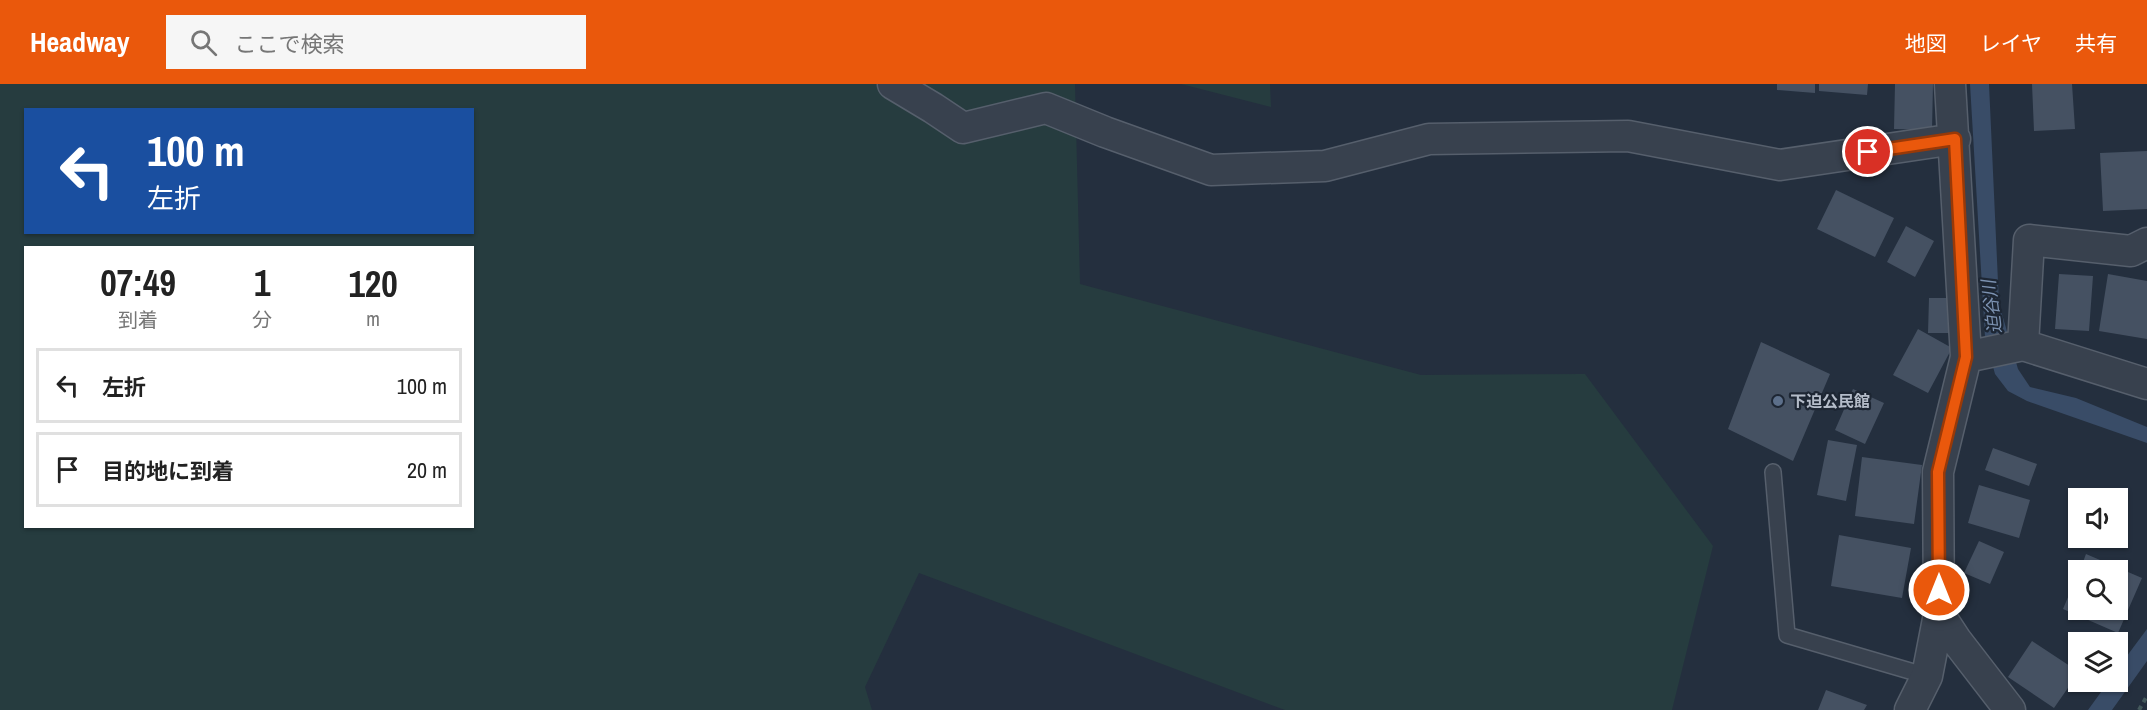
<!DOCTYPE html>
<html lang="ja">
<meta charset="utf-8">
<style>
body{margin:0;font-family:"Archivo Narrow","Noto Sans JP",sans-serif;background:#f6f6f6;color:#222;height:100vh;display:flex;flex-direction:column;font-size:22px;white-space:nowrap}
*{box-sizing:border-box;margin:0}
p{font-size:20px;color:#767676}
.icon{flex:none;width:33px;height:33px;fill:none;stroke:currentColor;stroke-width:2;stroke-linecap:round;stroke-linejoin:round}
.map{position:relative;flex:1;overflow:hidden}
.side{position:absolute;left:24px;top:162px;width:450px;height:282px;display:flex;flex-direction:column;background:#fff;border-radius:0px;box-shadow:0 2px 4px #0004}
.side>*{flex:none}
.hud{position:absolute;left:24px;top:24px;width:450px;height:126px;border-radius:0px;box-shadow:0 2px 4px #0004;background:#1a4fa0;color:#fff;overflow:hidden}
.fabs{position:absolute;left:2068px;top:404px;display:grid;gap:12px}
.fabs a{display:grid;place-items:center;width:60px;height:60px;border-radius:0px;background:#fff;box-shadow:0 2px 4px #0004;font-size:30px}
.pin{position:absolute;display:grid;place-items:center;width:51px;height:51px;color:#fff;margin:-26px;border:3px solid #fff;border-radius:50%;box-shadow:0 2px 6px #0007}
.me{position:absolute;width:66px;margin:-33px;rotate:0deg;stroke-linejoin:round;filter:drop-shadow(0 0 4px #0008)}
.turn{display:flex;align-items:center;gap:21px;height:126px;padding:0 24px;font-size:27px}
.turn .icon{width:78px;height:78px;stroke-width:2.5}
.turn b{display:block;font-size:42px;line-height:51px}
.eta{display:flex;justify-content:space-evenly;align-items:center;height:102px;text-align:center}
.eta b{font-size:36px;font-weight:700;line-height:42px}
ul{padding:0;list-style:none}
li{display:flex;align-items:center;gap:18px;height:75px;margin:0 12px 9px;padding:0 12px;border:3px solid #e0e0e0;border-radius:0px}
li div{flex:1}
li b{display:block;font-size:22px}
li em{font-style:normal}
header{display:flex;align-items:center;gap:36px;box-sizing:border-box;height:84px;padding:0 30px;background:#ea580c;color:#fff}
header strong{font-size:28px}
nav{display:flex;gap:33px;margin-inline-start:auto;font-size:21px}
.search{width:420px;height:54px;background:#f6f6f6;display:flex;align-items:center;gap:15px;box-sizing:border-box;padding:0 21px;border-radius:0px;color:#767676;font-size:22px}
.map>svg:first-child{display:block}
.green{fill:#263c3f;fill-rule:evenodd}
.water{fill:#394c67}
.building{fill:#455162}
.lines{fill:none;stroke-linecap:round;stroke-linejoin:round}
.service-casing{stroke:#565f6c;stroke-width:18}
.minor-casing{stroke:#565f6c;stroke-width:33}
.path{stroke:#44595c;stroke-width:4;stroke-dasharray:4.5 4.5;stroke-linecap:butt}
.service{stroke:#38414e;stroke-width:15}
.minor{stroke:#38414e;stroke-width:30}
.route-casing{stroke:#983908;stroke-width:15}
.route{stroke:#ea580c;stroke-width:10}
.service-dot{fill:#5c6f8a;stroke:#1d2633;stroke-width:2}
.labels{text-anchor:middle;stroke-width:4.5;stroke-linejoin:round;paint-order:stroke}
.poi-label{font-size:16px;font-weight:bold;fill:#b4bcc9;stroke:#1d2633;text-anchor:start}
.water-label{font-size:18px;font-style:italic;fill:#7c92b1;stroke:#1d2633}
</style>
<header>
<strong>Headway</strong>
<div class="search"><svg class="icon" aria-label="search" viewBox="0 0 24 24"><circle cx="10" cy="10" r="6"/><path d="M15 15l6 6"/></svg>ここで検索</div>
<nav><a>地図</a><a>レイヤ</a><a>共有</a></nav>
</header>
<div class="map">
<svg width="2147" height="626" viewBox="0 0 2147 626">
<rect width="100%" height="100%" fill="#242f3e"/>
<path class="green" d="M0,0h1075l5,200 341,91 164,-1 128,172 -41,164h-387l-366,-137 -54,114 7,23h-872zM26,26h446v122h-446zM26,164h446v278h-446z
M1181,0h89l1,23z"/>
<path class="water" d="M1970,0h19l10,220 19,65 12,18 46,11 71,29v16l-120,-42 -19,-10 -13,-17 -10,-37z
M2147,545v32l-35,49h-24l21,-29h9v-13z"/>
<path class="building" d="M1777,0h38v9l-38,-3z
M1819,0h49l-1,11 -48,-4z
M1895,0h38l-1,46 -38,-1z
M2032,0h40l3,45 -41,2z
M2147,67v58l-44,2 -3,-58z
M1836,106l58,28 -19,39 -58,-28z
M1906,142l28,15 -19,36 -28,-15z
M2059,190l34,2 -4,55 -34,-2z
M2108,190l39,7v58l-48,-8z
M1929,214h21v35h-22z
M1918,245l34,19 -24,45 -35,-18z
M1761,258l69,32 -37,87 -65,-32z
M1853,305l31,14 -19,41 -30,-14z
M1828,356l29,5 -11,56 -29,-6z
M1993,364l44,16 -8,22 -44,-16z
M1862,373l60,8 -8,59 -59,-8z
M1979,401l51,15 -11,38 -51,-15z
M1839,451l72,13 -9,50 -71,-12z
M1979,457l25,11 -14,32 -26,-11z
M2086,470l56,24 -24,55 -55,-24 16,-38v38h39v-39h-38z
M2032,557l47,31 -25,36 -46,-31z
M1826,606l41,15 -3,5h-46z"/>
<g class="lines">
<g class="service-casing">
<path id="service" d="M1773,388l14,163 140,41"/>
</g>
<g class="minor-casing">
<path id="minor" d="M893,0l40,24 30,20 83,-20 59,24 106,38 114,-4 104,-27 199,-3 152,29 175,-26
M2023,261l6,-105 102,11 16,-8
M1966,273l57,-12 124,39
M1939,530l17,26 54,70
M1910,626l17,-34 12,-62 -1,-142 28,-115 -16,-273"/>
</g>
<path class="path" d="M2139,626l8,-14"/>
<use href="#service" class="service"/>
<use href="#minor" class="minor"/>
</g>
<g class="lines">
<g class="route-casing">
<path id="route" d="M1868,68l87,-13 11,218 -28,115 1,118"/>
</g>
<use href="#route" class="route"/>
</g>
<circle class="service-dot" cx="1778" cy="317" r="6"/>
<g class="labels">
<g class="poi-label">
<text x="1790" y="323">下迫公民館</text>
</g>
<g class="water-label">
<text transform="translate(1992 223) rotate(-97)" y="6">迫谷川</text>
</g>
</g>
</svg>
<div class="fabs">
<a><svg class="icon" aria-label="sound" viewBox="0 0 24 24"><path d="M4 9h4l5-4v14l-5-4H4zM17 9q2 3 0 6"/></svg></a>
<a><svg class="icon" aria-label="search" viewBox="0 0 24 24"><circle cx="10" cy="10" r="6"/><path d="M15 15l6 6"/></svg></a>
<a><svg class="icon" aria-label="layers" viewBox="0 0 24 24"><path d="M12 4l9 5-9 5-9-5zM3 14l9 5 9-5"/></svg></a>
</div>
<div class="pin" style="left:1868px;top:68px;background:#d93025"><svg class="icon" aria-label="arrive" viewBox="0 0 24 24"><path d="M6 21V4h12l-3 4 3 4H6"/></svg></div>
<svg class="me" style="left:1939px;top:506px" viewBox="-20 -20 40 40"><circle r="17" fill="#ea580c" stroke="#fff" stroke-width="3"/><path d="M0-11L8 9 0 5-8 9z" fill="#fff"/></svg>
<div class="hud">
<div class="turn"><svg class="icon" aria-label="left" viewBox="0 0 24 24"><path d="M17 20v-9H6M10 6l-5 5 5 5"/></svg><div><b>100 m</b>左折</div></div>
</div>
<section class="side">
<div class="eta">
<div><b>07:49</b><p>到着</p></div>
<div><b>1</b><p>分</p></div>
<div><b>120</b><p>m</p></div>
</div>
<ul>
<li><svg class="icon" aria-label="left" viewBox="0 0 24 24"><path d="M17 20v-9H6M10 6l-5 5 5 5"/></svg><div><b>左折</b></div><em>100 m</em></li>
<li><svg class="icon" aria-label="arrive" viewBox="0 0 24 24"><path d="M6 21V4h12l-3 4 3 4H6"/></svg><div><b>目的地に到着</b></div><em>20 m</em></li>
</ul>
</section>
</div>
